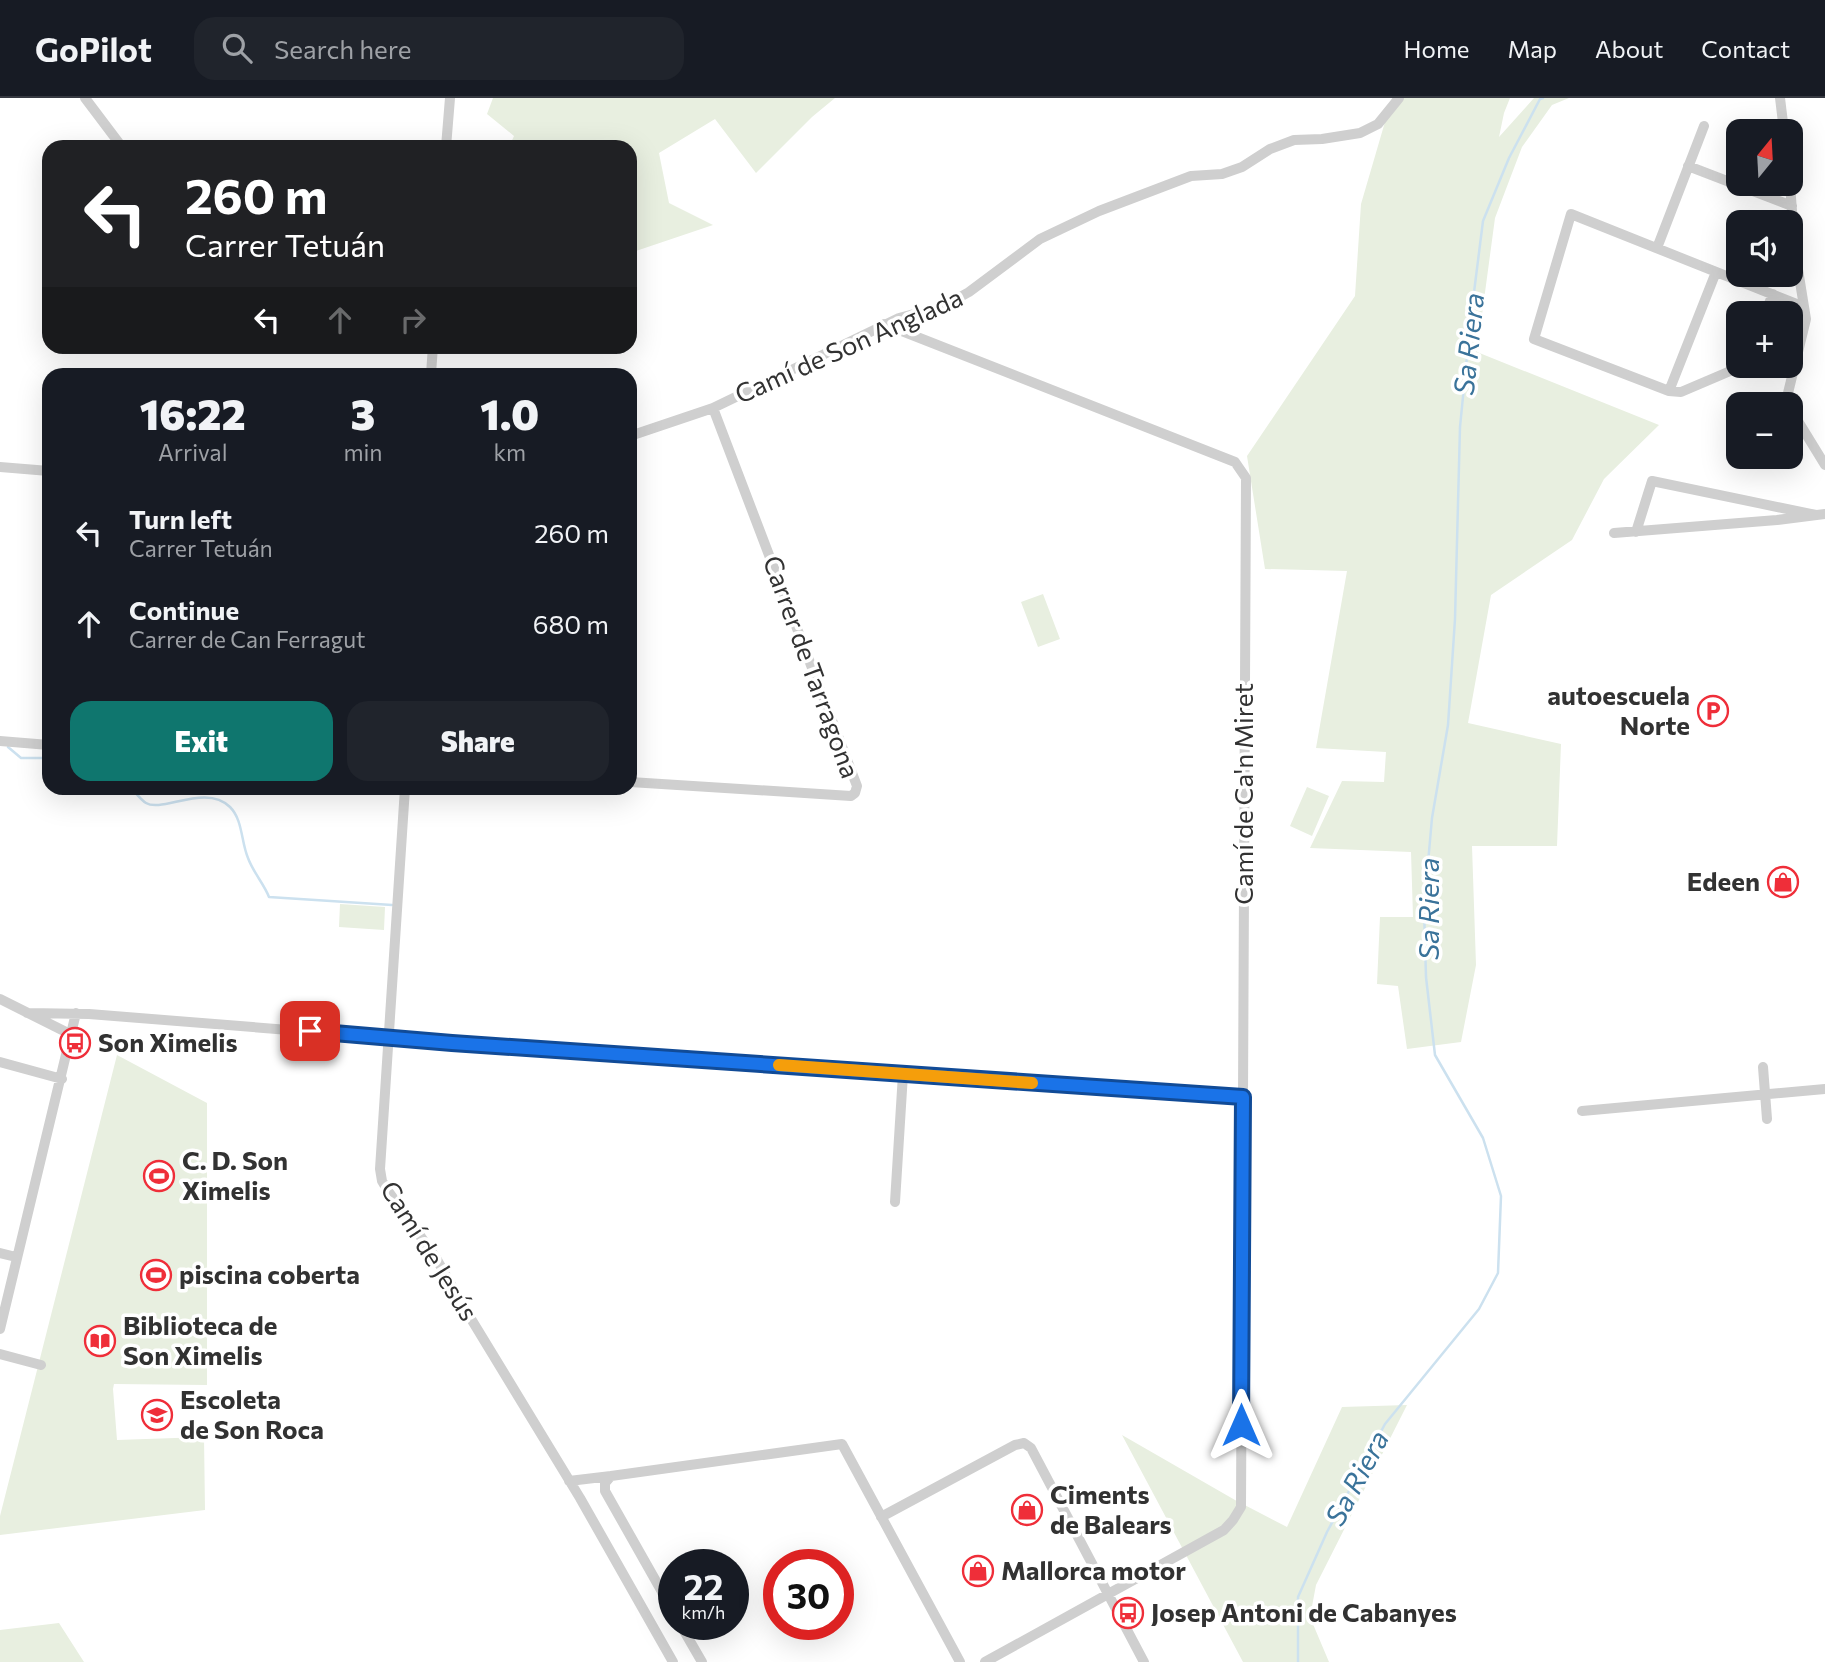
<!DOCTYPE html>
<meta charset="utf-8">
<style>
body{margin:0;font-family:Commissioner,sans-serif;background:#20242c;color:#f1f3f6;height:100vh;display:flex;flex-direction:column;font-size:26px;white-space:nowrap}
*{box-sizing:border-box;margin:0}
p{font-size:23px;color:#9ea1a6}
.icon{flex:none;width:38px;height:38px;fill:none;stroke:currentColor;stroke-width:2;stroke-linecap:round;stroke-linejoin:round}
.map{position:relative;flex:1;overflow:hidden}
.drawer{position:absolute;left:42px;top:270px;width:595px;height:427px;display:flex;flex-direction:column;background:#171b24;border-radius:21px;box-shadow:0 7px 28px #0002}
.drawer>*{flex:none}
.guide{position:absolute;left:42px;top:42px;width:595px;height:214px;border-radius:21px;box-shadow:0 7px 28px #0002;background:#202124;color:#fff;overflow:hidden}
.needle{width:46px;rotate:18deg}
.fabs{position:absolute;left:1726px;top:21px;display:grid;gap:14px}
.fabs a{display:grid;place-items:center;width:77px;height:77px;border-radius:14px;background:#171b24;box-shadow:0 7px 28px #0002;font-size:35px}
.speed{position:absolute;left:658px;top:1451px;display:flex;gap:14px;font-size:35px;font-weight:700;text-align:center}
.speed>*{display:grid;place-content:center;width:91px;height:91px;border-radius:50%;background:#171b24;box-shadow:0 7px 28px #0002;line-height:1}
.speed small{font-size:18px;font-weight:400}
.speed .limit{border:10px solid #d22;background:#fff;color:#111}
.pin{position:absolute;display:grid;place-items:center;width:60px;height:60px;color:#fff;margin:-30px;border-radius:14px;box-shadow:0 4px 10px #0006}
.me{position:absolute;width:77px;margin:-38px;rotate:0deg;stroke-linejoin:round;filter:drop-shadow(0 0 5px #0008)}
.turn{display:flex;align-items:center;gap:24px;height:147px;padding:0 28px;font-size:32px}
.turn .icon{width:91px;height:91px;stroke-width:2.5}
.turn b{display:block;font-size:49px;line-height:60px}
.lanes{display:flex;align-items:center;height:66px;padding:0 28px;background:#0003;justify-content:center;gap:35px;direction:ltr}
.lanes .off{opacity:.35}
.eta{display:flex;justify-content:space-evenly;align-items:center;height:119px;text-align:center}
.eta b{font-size:42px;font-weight:800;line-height:49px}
.primary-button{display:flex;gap:14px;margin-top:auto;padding:14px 28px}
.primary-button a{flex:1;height:80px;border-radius:21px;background:#0f766e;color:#fff;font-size:28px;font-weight:800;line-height:80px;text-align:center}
.primary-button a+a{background:#20242c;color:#f1f3f6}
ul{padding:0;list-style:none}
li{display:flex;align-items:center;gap:21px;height:91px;padding:0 28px}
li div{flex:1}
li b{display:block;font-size:26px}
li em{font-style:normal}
header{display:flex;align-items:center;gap:42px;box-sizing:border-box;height:98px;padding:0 35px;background:#171b24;border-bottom:2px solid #363941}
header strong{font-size:33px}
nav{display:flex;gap:38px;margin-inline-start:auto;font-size:24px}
.search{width:490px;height:63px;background:#20242c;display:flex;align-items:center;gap:18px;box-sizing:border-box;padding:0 24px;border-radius:21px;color:#9ea1a6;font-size:26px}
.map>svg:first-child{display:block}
.green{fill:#e8efe0}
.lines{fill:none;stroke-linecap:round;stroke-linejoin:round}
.stream{stroke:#cce1ef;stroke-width:2.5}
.minor{stroke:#cfcfcf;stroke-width:10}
.route-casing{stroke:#114b97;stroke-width:18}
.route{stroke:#1a73e8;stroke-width:12}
.slow{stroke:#f59e0b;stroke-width:12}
.labels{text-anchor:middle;stroke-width:7;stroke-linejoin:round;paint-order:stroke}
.street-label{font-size:26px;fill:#323232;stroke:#fff}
.poi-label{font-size:26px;font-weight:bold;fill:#323232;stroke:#fff;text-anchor:start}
.water-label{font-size:28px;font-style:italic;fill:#3a739a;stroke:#fff}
</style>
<header>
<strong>GoPilot</strong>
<div class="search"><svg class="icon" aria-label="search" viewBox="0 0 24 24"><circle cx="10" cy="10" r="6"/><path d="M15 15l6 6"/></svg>Search here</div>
<nav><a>Home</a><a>Map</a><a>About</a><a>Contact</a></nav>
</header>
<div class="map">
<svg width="1825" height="1564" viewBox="0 0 1825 1564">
<rect width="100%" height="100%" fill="#fff"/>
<path class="green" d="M493,0h342l-23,19 -56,56 -41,-54 -56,34 10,50 44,22 -83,28v-106h-121l5,-11 -27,-22z
M1392,0h118l-6,15 -5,24 35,-39h35l-17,7 -30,42 -16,42 -11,29 -18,134 182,73 -55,54 -32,61 -81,55 -23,128 93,21 -4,102h-85l4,119 -15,77 -54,7 -9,-63 -21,-2 3,-67h33l-2,-65 -101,-4 32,-67 42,1 2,-30 -70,-4 31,-177 -82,-2 -18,-113 108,-160 6,-92z
M1043,496l17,45 -22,8 -17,-45z
M1307,689l22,9 -17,40 -22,-10z
M340,806l45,3 -1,23 -45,-3z
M117,957l90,48v282l-93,-1 -1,5 4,51 87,-3 1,73 -205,25v-19z
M1407,1307l-91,180 -6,32 19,45h-86l-121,-227 113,65 52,27 55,-120z
M59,1525l25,39h-84v-32z"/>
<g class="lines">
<path class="stream" d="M8,649l13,11h28
M131,690c4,4 10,12 15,15 16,10 60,-20 84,4 13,13 11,35 18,51 5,14 16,26 21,39l123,8
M1298,1564v-65l29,-65 58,-108 94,-115 19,-36 3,-77 -18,-58 -48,-83 -9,-78 -2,-69 8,-90 16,-93 7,-106 5,-192 11,-111 12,-95 26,-63 31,-59 3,-1"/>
<path class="minor" d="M85,0l37,49
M1780,0l4,33
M1732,48l6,3
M446,49l4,-49
M1688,68l104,40
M1657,150l47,-122
M1765,215l8,-19
M884,226l351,138 11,16 -5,1029 -8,13 -9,10 -239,132
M1742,268l-61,26 -12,-1 -135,-52 37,-125 233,93
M431,276l2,-28
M1669,293l47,-119
M1788,306v-11l18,-74 -11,-68 -5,-67
M1790,310l35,57
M630,338l83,-28 186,-90 45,-12 25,-14 71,-53 59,-28 92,-35 31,-2 20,-7 28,-18 24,-9 28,-1 38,-6 18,-9 21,-26
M0,369l49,4
M1636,434l16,-51 164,34
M1614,435l163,-13 48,-6
M0,643l49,4
M630,684l221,14 4,-3 2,-7 -144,-378
M405,690l-25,381 2,12 6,10 48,67 26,46 118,194 93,164
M0,901l72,36
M27,915l62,1 363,29 791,54
M0,964l62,17
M1763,969l4,52
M1582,1013l243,-22
M895,1104l8,-128
M0,1155l16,4
M0,1231l76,-316
M0,1256l41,11
M569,1383l42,-5
M881,1419l134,-72 9,-2 7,5 113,214
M674,1515l-69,-122v-8l6,-7 231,-32 118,218
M680,1526l22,38"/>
</g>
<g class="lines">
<g class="route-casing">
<path id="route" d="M310,933l142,12 791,54 -2,328"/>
</g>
<use href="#route" class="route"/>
<path class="slow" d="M779,967l253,18"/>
</g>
<defs>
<g id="parking-ring" transform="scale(1.575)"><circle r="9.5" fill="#fff" stroke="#ef2e39" stroke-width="1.5"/><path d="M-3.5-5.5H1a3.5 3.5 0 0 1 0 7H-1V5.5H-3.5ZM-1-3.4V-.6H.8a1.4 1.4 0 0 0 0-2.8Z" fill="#ef2e39"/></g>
<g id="shop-ring" transform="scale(1.575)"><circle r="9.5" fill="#fff" stroke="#ef2e39" stroke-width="1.5"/><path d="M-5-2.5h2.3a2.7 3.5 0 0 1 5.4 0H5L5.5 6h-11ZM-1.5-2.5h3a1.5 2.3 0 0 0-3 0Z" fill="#ef2e39"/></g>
<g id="bus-ring" transform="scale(1.575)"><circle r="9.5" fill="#fff" stroke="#ef2e39" stroke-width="1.5"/><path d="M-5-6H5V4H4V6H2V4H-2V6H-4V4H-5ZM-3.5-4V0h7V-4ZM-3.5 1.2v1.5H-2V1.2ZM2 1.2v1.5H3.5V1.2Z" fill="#ef2e39"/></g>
<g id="stadium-ring" transform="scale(1.575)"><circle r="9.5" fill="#fff" stroke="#ef2e39" stroke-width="1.5"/><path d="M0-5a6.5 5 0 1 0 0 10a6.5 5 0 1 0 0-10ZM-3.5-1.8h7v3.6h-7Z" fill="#ef2e39"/></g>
<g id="library-ring" transform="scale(1.575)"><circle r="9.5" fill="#fff" stroke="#ef2e39" stroke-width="1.5"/><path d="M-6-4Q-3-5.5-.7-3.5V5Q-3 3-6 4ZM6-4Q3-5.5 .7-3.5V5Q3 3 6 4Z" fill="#ef2e39"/></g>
<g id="school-ring" transform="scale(1.575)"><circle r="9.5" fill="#fff" stroke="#ef2e39" stroke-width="1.5"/><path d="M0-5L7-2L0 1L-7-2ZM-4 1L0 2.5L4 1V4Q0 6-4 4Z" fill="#ef2e39"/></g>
</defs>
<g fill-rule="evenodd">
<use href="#parking-ring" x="1713" y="613"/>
<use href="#shop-ring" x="1783" y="784"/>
<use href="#bus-ring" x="75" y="945"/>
<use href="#stadium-ring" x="159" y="1078"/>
<use href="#stadium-ring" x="156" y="1177"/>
<use href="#library-ring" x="100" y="1243"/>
<use href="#school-ring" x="157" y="1317"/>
<use href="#shop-ring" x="1027" y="1412"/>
<use href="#shop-ring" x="978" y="1473"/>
<use href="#bus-ring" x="1128" y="1515"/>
</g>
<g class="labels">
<g class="street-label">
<text transform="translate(849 248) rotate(-24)" y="9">Camí de Son Anglada</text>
<text transform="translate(811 569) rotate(70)" y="9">Carrer de Tarragona</text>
<text transform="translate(1244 696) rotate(-90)" y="9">Camí de Ca'n Miret</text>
<text transform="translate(429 1153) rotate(58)" y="9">Camí de Jesús</text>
</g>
<g class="poi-label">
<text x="1690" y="607" text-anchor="end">autoescuela<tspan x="1690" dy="30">Norte</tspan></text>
<text x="1760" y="793" text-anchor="end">Edeen</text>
<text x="98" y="954">Son Ximelis</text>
<text x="182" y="1072">C. D. Son<tspan x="182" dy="30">Ximelis</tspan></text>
<text x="179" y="1186">piscina coberta</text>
<text x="123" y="1237">Biblioteca de<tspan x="123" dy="30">Son Ximelis</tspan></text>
<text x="180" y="1311">Escoleta<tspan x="180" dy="30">de Son Roca</tspan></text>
<text x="1050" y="1406">Ciments<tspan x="1050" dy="30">de Balears</tspan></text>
<text x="1001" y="1482">Mallorca motor</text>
<text x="1151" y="1524">Josep Antoni de Cabanyes</text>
</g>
<g class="water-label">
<text transform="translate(1469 246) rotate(-84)" y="10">Sa Riera</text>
<text transform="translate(1429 811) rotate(-90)" y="10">Sa Riera</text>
<text transform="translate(1357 1380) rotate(-62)" y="10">Sa Riera</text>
</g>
</g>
</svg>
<div class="fabs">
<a><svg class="needle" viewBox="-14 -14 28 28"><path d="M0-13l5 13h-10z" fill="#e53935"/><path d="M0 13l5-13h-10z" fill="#9ea1a6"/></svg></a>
<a><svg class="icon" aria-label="sound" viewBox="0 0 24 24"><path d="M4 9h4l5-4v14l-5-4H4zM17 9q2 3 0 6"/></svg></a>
<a>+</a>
<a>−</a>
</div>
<div class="speed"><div>22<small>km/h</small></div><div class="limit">30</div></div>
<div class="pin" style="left:310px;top:933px;background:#d93025"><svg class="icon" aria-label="arrive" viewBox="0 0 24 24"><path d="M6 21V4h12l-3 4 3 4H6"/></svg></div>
<svg class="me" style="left:1241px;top:1327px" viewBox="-20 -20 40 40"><path d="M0-17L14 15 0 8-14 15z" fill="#1a73e8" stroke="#fff" stroke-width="4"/></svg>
<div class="guide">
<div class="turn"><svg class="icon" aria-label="left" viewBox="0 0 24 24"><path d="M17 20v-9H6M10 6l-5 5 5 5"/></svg><div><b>260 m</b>Carrer Tetuán</div></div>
<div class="lanes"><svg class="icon" aria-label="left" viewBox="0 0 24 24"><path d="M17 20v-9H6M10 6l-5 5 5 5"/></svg><svg class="icon off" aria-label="ahead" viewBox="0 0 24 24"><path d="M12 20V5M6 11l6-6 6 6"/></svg><svg class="icon off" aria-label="right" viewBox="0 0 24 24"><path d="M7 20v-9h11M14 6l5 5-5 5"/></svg></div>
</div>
<section class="drawer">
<div class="eta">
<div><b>16:22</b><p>Arrival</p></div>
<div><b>3</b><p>min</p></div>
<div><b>1.0</b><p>km</p></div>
</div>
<ul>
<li><svg class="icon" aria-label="left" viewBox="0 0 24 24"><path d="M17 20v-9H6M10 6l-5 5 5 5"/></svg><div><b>Turn left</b><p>Carrer Tetuán</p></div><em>260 m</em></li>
<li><svg class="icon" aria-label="ahead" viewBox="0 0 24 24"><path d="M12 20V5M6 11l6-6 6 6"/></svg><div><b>Continue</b><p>Carrer de Can Ferragut</p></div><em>680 m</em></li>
</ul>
<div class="primary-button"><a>Exit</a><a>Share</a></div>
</section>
</div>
